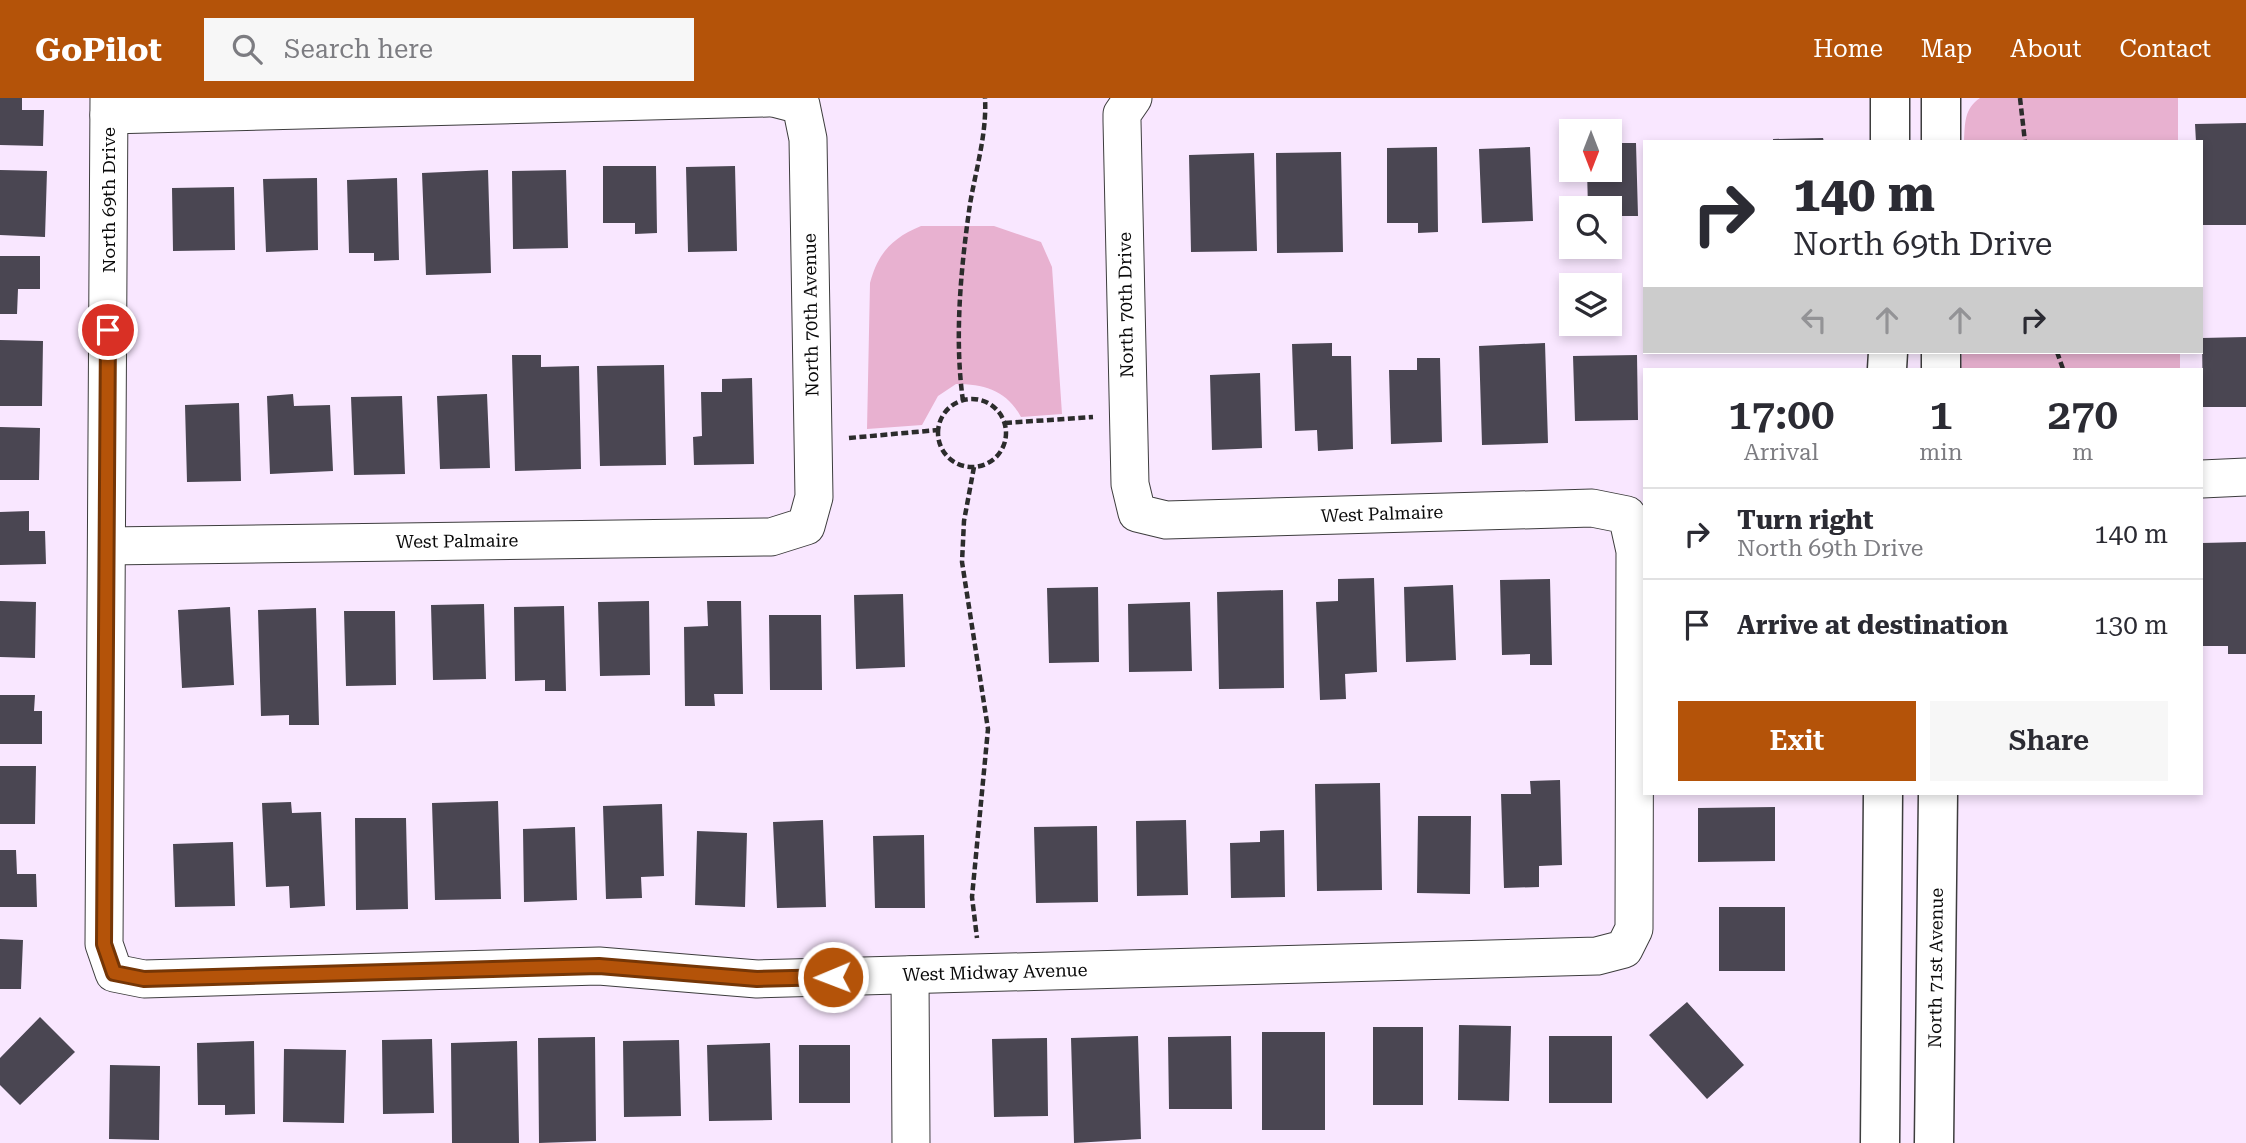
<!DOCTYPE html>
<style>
body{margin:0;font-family:"Roboto Serif",serif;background:#f7f7f7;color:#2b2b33;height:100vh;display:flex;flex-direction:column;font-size:26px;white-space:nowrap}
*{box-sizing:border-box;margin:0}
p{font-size:23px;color:#7c7c81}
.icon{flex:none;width:38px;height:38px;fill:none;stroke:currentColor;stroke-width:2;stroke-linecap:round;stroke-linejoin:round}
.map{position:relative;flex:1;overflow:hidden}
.sheet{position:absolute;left:1643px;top:270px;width:560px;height:427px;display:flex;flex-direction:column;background:#fff;border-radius:0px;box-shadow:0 4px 10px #0003}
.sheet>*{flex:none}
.hud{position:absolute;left:1643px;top:42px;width:560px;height:214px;border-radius:0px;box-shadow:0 4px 10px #0003;background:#fff;color:#2b2b33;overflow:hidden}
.needle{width:46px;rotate:180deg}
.fabs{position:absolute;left:1559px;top:21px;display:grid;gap:14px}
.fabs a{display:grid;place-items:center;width:63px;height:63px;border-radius:0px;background:#fff;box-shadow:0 4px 10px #0003;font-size:35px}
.pin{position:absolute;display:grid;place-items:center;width:60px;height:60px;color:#fff;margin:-30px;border:4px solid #fff;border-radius:50%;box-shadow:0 2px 7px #0007}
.me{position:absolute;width:77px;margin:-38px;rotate:269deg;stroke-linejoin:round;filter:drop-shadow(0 0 5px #0008)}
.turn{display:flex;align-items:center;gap:24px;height:147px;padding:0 35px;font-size:32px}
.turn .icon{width:91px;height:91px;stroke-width:2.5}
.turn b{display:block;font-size:49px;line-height:60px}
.lanes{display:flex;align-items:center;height:66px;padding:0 35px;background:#0003;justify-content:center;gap:35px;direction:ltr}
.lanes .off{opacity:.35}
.eta{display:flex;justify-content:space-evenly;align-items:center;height:119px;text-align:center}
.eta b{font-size:42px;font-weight:600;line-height:49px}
.primary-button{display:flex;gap:14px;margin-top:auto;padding:14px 35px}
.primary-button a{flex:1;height:80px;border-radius:0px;background:#b45309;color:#fff;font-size:28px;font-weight:600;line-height:80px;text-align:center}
.primary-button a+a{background:#f7f7f7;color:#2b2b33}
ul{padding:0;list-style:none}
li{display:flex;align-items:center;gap:21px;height:91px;padding:0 35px;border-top:2px solid #e1e1e2}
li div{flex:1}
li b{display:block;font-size:26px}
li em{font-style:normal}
header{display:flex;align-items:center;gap:42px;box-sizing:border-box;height:98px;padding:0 35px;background:#b45309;color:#fff}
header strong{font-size:33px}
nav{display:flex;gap:38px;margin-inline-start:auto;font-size:24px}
.search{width:490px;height:63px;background:#f7f7f7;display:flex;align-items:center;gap:18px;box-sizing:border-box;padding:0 24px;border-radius:0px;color:#7c7c81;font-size:26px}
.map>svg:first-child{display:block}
.green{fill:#e8b1d0}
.building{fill:#4a4652}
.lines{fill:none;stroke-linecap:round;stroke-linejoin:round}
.minor-casing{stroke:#3d3d3d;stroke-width:39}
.tertiary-casing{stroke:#3d3d3d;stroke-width:41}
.path{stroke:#2c2c2c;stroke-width:4.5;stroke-dasharray:7 3.5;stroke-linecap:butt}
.minor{stroke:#fff;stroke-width:37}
.tertiary{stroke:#fff;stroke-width:38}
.route-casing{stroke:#753606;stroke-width:18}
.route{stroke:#b45309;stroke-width:12}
.labels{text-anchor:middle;stroke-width:7;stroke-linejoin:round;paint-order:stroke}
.street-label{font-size:18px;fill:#0a0a0a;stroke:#fff}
</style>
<header>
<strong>GoPilot</strong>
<div class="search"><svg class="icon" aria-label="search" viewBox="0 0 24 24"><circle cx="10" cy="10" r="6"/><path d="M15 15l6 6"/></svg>Search here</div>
<nav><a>Home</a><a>Map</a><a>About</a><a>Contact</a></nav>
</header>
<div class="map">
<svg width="2246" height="1045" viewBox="0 0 2246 1045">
<rect width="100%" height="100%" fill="#f9e7ff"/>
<path class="green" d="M1980,0h198v44h-214c1,-19 0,-33 16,-44z
M921,128h73l47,16 11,25 10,147 -41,3c-14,-26 -36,-33 -65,-33l-18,12 -16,29 -55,4 3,-146c8,-30 22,-45 51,-57z
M1962,254h218v17h-219z"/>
<path class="building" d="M0,0h22v12h22l-1,36 -43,-1z
M2246,25v102h-44v-83h-6l-1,-18z
M1823,40l1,4h-51v-3z
M1610,45h26l2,73h-28v-8h-22l-1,-38h23z
M1437,49l1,85 -20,1v-10h-31v-75z
M1530,49l3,74 -51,2 -3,-74z
M1341,54l2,100 -66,1 -1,-100z
M1254,55l3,98 -66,1 -2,-97z
M603,68h53l1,67 -22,1v-11h-32z
M735,68l2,85 -49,1 -2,-85z
M0,72l47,1 -2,66 -45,-2z
M488,72l3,103 -65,2 -4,-102z
M566,72l2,78 -55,1 -1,-78z
M317,80l1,72 -52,2 -3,-73z
M397,80l2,82 -25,1v-8h-25l-2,-73z
M234,89l1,63 -62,1 -1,-63z
M0,158h40v33h-22l-1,25h-17z
M2246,239v70h-43l-1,-69z
M0,242l43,1 -1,65h-42z
M1332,245v13h19l2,93 -35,2 -1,-21 -22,1 -3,-87z
M1545,245l3,100 -66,2 -3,-99z
M512,257h29v12l38,-1 2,103 -66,2z
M1637,257l1,65 -63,1 -2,-65z
M1417,260h23l2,84 -51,2 -2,-74h28z
M664,267l2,100 -66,1 -3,-100z
M1260,275l2,75 -50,2 -2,-75z
M752,280l2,86 -60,1 -1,-28 9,-1 -1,-44h21v-13z
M293,296l1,12 36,-1 3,66 -63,3 -3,-78z
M487,296l3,74 -50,1 -3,-73z
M402,298l3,78 -51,1 -3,-78z
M239,305l2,78 -54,1 -2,-77z
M0,329l40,1 -1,52h-39z
M29,413v20h16l1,33 -46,1v-53z
M2246,444v112h-18v-8h-26v-103z
M1374,480l3,94 -32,2 1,25 -26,1 -4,-98 22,-1v-22z
M1550,481l2,86h-22v-11l-28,1 -2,-75z
M1453,487l3,75 -50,2 -2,-75z
M1098,489l1,75 -50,1 -2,-75z
M1283,492l1,98 -65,1 -2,-97z
M903,496l2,73 -49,2 -2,-74z
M0,503l36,1 -1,56 -35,-1z
M649,503l1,74 -50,1 -2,-74z
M707,503h34l2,93h-29l1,12h-30l-1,-79 24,-1z
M1190,504l2,69 -63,1 -1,-68z
M484,506l2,75 -53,1 -2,-75z
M564,508l2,85h-21v-11l-30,1 -1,-74z
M230,509l4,78 -52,3 -4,-78z
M316,510l3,117h-30v-10l-28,1 -3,-106z
M344,513h51l1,74 -50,1z
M769,517h52l1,75h-52z
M0,597h35l-1,16h8v33h-42z
M0,668h36l-1,58h-35z
M1560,682l2,85 -23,1v21l-35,1 -3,-94h30l-1,-13z
M1380,685l2,107 -65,1 -2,-107z
M498,703l3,98 -66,1 -3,-97z
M291,704l1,11 29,-1 4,94 -35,2 -1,-22 -23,1 -4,-84z
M662,706l2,72 -23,1 1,21 -36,1 -3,-93z
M1775,709v54l-77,1v-54z
M1418,718h53l-1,78 -53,-1z
M355,720h51l2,91 -52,1z
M823,722l3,87 -49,1 -4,-86z
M1186,722l2,75 -51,1 -1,-75z
M1097,728l1,76 -62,1 -2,-76z
M575,729l2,73 -53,2 -1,-73z
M1284,732l1,67 -54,1 -1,-55 30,-1v-11z
M697,733l50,2 -2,74 -50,-2z
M924,737l1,73h-50l-2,-72z
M233,744l2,64 -60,1 -2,-63z
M0,752h16l1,24h19l1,33h-37z
M1719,809h66v64h-66z
M0,841l23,1 -2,49h-21z
M1687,904l57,63 -37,34 -58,-64z
M40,919l35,35 -55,53 -20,-20v-27z
M1459,927l52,1 -2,75 -51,-1z
M1373,929h50v78h-50z
M1262,934h63v98h-63z
M1138,938l3,103 -67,4 -3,-105z
M1231,938l1,73h-63l-1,-72z
M1549,938h63v67h-63z
M595,939l1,104 -57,2 -1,-105z
M1047,940l1,78 -54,1 -2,-78z
M432,941l2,74 -51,1 -1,-74z
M679,942l2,76 -57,1 -1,-76z
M254,943l1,73 -30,1v-10h-27l-1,-62z
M517,943l2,102h-67l-1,-100z
M770,945l2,77 -63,1 -2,-76z
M799,947h51v58h-51z
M284,951l62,1 -2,73 -61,-1z
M110,967l50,1 -1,74 -50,-1z"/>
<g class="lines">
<g class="minor-casing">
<g id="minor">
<path id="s1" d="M109,0l-5,846 10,29 30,6 455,-13 158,13 840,-23 27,-7 10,-20 1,-378 -8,-36 -35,-7 -426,12 -29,-7 -7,-29 -8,-363v-7l11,-16"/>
<path d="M109,17l659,-17"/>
<path d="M2202,381l44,-2"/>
<path id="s2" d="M107,448l664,-9 35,-11 8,-29 -6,-358 -7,-34 -27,-7"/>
<path d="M910,877l1,168"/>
</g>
</g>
<g class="tertiary-casing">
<g id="tertiary">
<path d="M1941,0v44"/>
<path d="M1890,44v-44"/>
<path d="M1941,254v17"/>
<path d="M1887,271l1,-17"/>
<path d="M1880,1045l3,-350"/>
<path id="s3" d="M1934,1045l4,-350"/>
</g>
</g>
<path class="path" d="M2020,0l5,44
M2057,254l6,17
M938 335a34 34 0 1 1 68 0a34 34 0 1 1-68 0Z
M963,303c-9,-64 -2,-134 7,-197 6,-35 17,-71 15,-106
M1005,325l88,-6
M849,340l89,-8
M974,369l-10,54 -2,41 26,167 -16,168 5,41"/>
<use href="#minor" class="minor"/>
<use href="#tertiary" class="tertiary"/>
</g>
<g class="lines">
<g class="route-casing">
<path id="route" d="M108,232l-4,614 10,29 30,6 455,-13 158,13 76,-2"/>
</g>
<use href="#route" class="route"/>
</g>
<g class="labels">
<g class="street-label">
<text transform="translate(109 102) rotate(-90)" y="6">North 69th Drive</text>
<text transform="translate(1126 207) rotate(-91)" y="6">North 70th Drive</text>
<text transform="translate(811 217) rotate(-91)" y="6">North 70th Avenue</text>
<text transform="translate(1382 416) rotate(-2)" y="6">West Palmaire</text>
<text dy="6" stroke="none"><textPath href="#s2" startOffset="350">West Palmaire</textPath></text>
<text dy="6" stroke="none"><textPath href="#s3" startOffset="175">North 71st Avenue</textPath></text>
<text dy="6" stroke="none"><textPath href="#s1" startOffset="1759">West Midway Avenue</textPath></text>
</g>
</g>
</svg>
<div class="fabs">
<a><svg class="needle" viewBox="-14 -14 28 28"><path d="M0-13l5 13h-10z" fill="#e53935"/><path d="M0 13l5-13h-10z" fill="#7c7c81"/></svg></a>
<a><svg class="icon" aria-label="search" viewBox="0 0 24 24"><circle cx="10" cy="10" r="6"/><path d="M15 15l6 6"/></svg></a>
<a><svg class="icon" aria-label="layers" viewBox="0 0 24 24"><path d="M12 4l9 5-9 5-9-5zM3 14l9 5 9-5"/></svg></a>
</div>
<div class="pin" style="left:108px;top:232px;background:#d93025"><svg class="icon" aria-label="arrive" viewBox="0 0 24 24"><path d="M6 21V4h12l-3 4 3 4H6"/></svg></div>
<svg class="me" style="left:833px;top:879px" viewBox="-20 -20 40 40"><circle r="17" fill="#b45309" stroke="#fff" stroke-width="3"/><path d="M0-11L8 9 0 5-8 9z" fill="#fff"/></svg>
<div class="hud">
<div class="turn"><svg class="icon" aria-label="right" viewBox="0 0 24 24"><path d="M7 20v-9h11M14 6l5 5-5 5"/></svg><div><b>140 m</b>North 69th Drive</div></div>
<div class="lanes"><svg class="icon off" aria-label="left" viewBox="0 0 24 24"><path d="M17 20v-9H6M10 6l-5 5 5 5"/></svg><svg class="icon off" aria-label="ahead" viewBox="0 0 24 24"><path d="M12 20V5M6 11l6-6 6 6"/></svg><svg class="icon off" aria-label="ahead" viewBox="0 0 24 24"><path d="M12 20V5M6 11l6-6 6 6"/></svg><svg class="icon" aria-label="right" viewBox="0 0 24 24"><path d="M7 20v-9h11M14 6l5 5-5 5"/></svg></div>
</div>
<section class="sheet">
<div class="eta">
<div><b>17:00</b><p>Arrival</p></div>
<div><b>1</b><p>min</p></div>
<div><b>270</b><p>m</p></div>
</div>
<ul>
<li><svg class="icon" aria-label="right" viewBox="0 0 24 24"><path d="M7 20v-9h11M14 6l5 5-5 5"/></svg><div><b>Turn right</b><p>North 69th Drive</p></div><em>140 m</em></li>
<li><svg class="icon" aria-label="arrive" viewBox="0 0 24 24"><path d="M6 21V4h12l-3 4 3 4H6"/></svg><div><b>Arrive at destination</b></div><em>130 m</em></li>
</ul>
<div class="primary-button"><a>Exit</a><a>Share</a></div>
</section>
</div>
